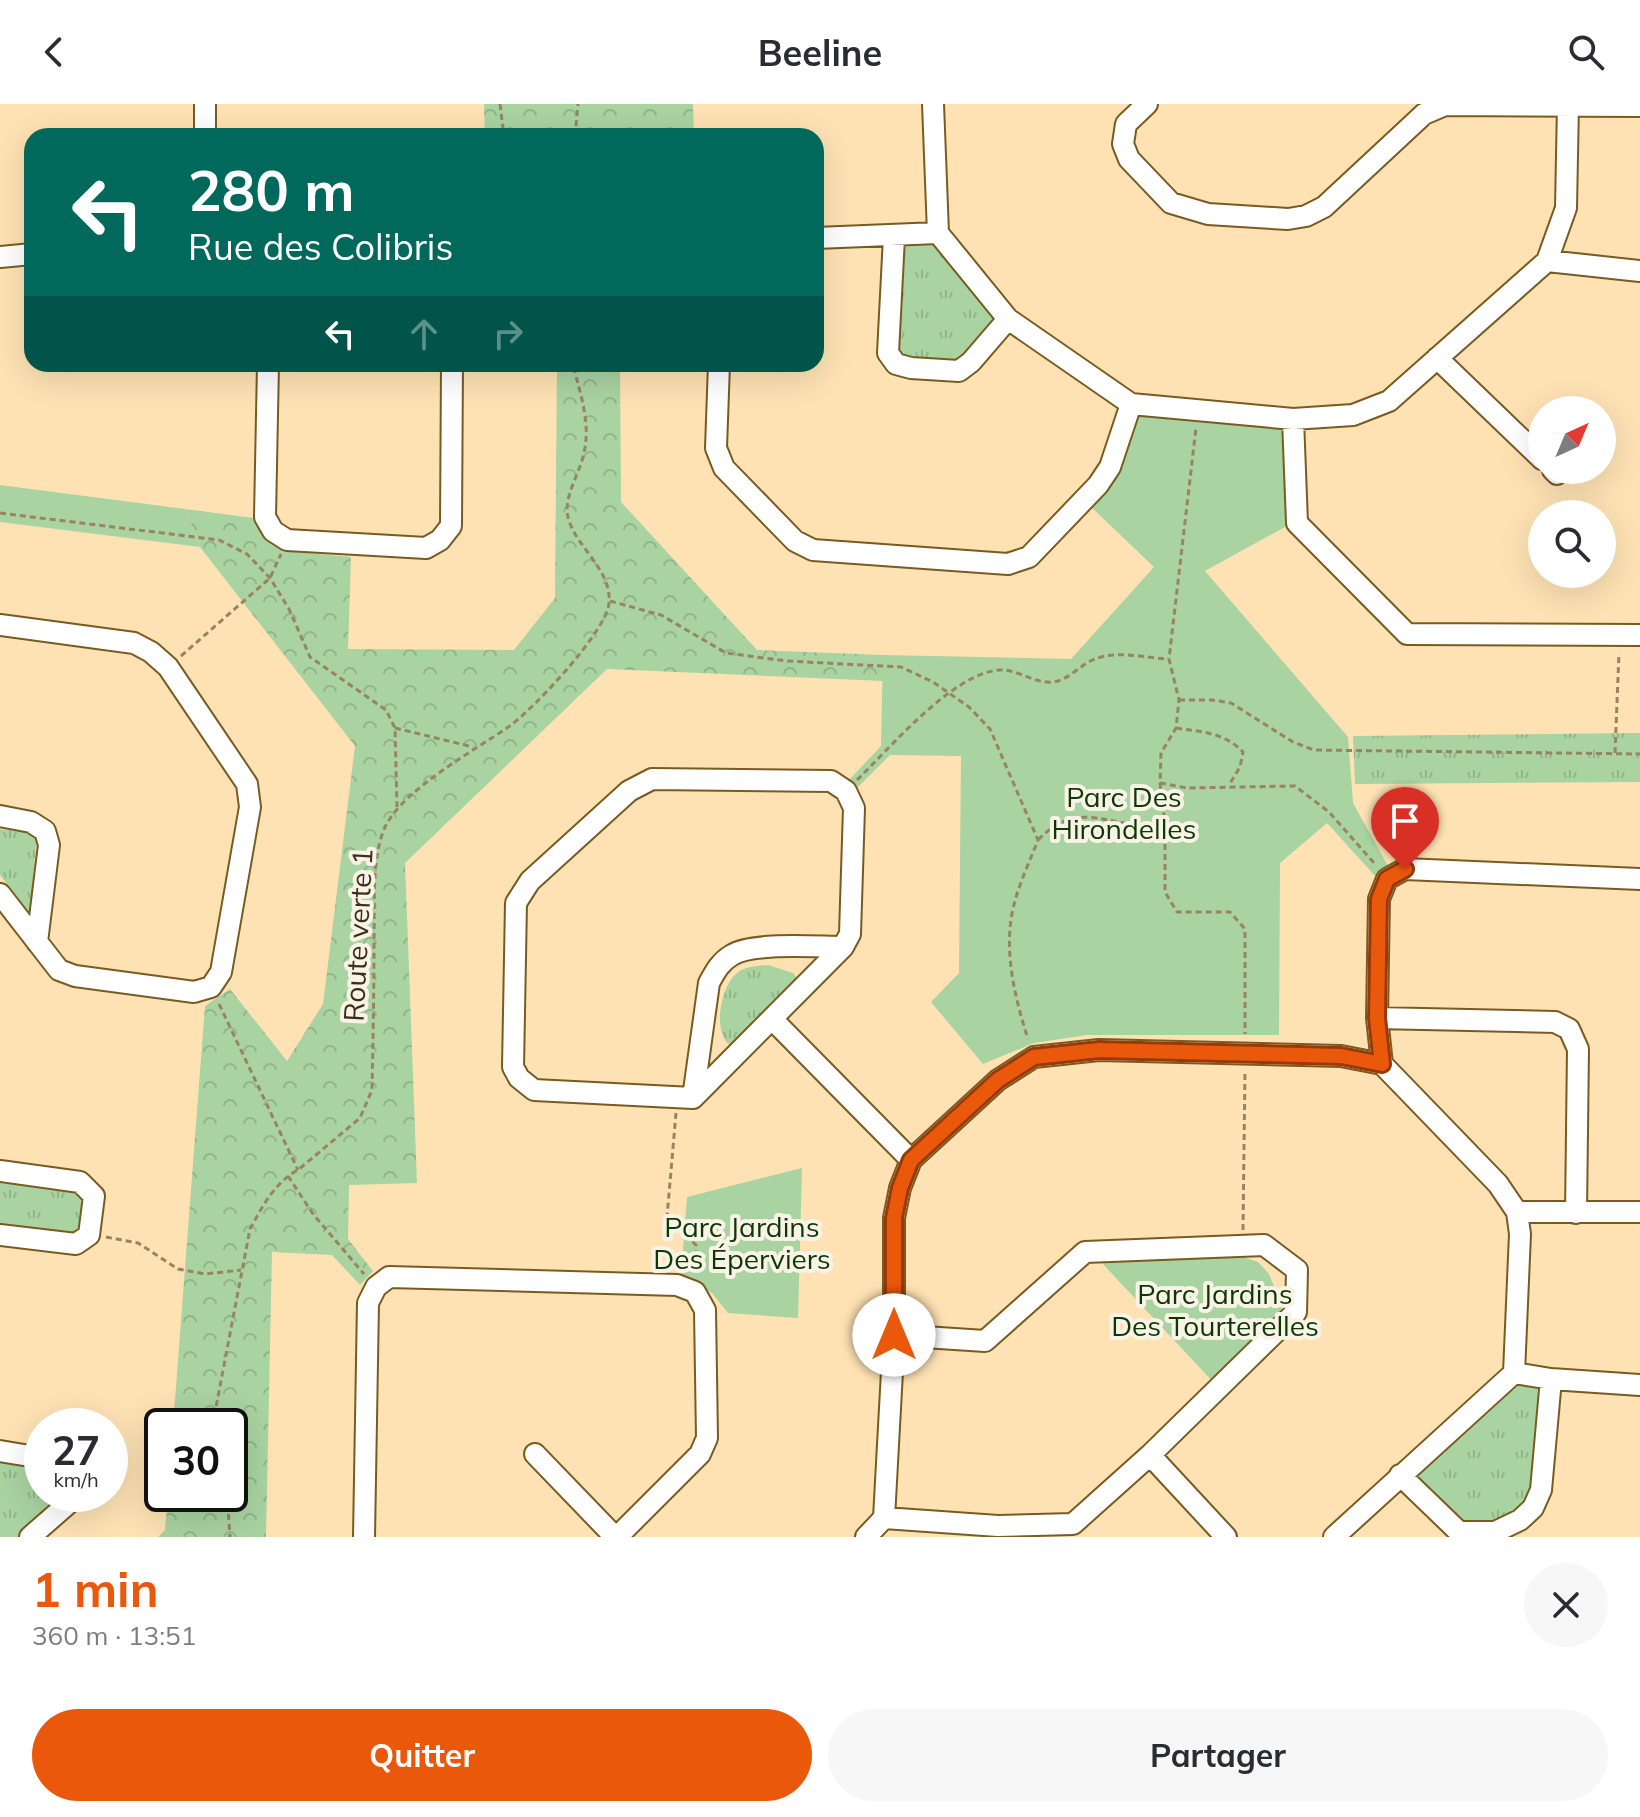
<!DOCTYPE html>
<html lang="fr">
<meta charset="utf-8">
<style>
body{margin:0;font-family:Mulish,sans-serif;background:#f7f7f7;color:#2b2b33;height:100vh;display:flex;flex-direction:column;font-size:30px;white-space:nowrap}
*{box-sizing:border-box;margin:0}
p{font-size:26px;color:#7c7c81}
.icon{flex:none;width:44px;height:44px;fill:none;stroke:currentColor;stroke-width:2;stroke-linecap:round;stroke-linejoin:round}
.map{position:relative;height:1433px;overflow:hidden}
.side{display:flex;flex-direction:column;background:#fff;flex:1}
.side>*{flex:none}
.top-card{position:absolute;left:24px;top:24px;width:800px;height:244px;border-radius:24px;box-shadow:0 8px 32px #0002;background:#00695c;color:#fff;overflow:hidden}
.needle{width:52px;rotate:44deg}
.tools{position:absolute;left:1528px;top:292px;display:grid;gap:16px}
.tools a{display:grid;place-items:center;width:88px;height:88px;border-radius:50%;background:#fff;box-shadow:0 8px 32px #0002;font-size:40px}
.speed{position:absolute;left:24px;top:1304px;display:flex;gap:16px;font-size:40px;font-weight:700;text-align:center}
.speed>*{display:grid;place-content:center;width:104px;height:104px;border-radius:50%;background:#fff;box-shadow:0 8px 32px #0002;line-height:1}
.speed small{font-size:20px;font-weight:400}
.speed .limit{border:4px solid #111;border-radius:12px;background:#fff;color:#111}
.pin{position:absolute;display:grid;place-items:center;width:68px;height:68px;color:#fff;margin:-82px -34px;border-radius:50% 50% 50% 0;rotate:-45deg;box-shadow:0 0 8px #0007}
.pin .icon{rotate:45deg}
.me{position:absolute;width:88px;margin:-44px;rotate:0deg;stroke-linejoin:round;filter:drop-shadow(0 0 6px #0008)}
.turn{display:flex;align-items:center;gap:28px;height:168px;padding:0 32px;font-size:36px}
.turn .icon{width:104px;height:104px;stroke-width:2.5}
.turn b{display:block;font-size:56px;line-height:68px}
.lanes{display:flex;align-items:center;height:76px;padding:0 32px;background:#0003;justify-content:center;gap:40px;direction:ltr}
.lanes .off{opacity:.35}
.round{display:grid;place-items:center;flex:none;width:84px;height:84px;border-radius:42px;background:#f7f7f7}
.headline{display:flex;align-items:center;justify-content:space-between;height:136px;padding:0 32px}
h1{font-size:48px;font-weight:700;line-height:60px;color:#ea580c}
.action{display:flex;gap:16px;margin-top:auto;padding:16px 32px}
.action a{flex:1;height:92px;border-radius:48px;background:#ea580c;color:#fff;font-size:32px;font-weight:700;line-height:92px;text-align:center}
.action a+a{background:#f7f7f7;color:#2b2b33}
header{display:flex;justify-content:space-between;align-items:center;height:104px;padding:0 32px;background:#fff;font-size:36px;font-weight:700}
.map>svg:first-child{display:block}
.grass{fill:url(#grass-tufts)}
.forest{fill:url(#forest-crowns)}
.green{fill:#a9d3a1}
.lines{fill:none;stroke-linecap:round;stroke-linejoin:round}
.minor-casing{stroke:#795b21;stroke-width:24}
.path{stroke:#988461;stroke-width:3;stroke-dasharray:6 4;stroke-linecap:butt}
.minor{stroke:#fff;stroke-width:20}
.route-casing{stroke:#983908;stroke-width:20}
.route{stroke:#ea580c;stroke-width:14}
.labels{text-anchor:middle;stroke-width:8;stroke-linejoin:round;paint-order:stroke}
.park-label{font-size:28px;fill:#0c3903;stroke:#f9f3e7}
.street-label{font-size:28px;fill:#3c2f17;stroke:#f9f3e7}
</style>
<header><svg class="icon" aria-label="back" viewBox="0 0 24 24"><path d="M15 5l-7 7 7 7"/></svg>Beeline<svg class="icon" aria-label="search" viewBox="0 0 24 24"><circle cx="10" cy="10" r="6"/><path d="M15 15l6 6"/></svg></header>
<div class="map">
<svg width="1640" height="1433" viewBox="0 0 1640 1433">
<defs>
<pattern id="grass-tufts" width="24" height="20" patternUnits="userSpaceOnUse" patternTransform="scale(2)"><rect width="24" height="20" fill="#a9d3a1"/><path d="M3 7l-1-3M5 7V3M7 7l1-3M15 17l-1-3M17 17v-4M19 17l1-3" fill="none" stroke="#92b58a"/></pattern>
<pattern id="forest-crowns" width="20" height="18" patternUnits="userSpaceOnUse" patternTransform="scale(2)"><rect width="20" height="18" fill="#a9d3a1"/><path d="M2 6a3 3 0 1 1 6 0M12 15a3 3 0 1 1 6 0" fill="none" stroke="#92b58a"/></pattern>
</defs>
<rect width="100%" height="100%" fill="#fee2b4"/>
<path class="grass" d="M936,133l67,81 -46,50 -46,-3 -19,-13 6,-111z
M1640,629v49l-285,2 -2,-48z
M0,725l37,5 -7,81 -30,-40z
M768,861l25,8 7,9 -60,66c-7,-2 -13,-3 -16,-10 -9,-16 -2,-53 13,-65 9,-7 21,-7 31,-8z
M0,1067l94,25 -5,39h-89z
M1514,1269l37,6 -10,111 -21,30 -61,12 -59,-57z
M0,1347l42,7v36h30l-42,43h-30z"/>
<path class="forest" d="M484,0h209l1,32h-209z
M557,260h63l1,138 136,148 126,5v26l-276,-12 -202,194 12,320 -68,2 -1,54 25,32 -13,14 -28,-30 -60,-3 -6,285h-108l7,-7 3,-36h62v-68h-57l32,-420 25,-17 57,72 36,-57 32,-258 -155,-199 -15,-38 69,9 31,33 66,6 -3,92 166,1 41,-52z"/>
<path class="green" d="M1135,304l154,14 5,100 -89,49 143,166 5,66 35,63 -12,11 -49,-54 -47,40 -1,172h-192l-53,8 -51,21 -52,-62 28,-29 2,-217 -71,-1 -32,32 -9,-7 32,-34 2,-91 188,4 83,-92 -66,-63z
M0,381l185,24 15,38 -200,-25z
M802,1064l-4,150 -70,-5 -16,-20 -31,-18 6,-78z
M1237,1151l21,7 11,12 13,31 -3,14 -64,65 -114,-122z"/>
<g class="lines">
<g class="minor-casing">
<path id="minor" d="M933,0l5,129 70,86 123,85 162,15 60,-4 36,-14 158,-140 19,-53 2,-104
M1147,0l-21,20 -3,20 6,15 42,44 37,11 80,5 18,-3 18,-9 100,-93 21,-9 195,1
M205,32v-32
M894,133l-6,116 8,11 15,4 48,3 12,-9 37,-43
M816,134l122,-5
M0,153l32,-3
M1547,157l93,10
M1437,254l105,101
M268,260l-3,153 8,14 14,9 139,8 14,-8 11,-14 1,-162
M719,260l-3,84 8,20 71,73 18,9 195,14 21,-7 69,-72 12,-18 21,-63
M1293,315l4,104 110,111 233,1
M1553,366l4,4
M0,521l134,18 17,9 17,15 79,117 3,23 -29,165 -10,15 -17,5 -119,-16 -16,-6 -59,-76
M652,675l179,2 15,10 8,17 -4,126 -7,13 -150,151 -159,-8 -15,-12 -6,-11 3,-164 14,-22 99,-90z
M0,712l31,6 14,9 4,14 -12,97
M1377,914l178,4 14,7 9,20 -2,164
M773,916l138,140
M1382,960l-5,-46 2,-119 8,-20 18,-10 235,10
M693,994l16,-115c6,-11 11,-21 23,-28 21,-13 84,-8 111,-8
M0,1067l80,11 14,14 -5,39 -13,9 -76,-9
M1517,1108h123
M1514,1269l37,6 89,6
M0,1347l42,7
M535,1350l80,83
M1150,1351l76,82
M1400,1371l59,57h36l25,-12 13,-12 8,-18 10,-111
M884,1414l114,8 75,-2 77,-69 146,-143 1,-42 -33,-25 -179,7 -100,89 -91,-6
M30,1433l40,-35 2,-8
M364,1433l4,-234 8,-16 13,-10 288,8 18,7 10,18 2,128 -7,16 -83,83
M866,1433l18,-19 10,-183v-117l6,-30 11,-28 87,-80 36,-23 65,-7 242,6 41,8 116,120 19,28 3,22 -6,139 -180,164"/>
</g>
<path class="path" d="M500,0l4,32
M575,32l3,-32
M0,409l219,27 28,14 23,24 19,31 21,48 76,53 9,18 2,79
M610,497l51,14 65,38 61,8 114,6 32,15 36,25 21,22 48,111c-11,28 -26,58 -28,89 -3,36 7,76 18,110
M181,552l89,-78 11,-24
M1179,596h33l19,3 62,39 21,8 326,4
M395,624l78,19
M1176,624c25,4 48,4 67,24l-3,15 -11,18
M1615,649l4,-100
M857,676c33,-32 97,-108 143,-110 17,-1 35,14 53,12 16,-2 28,-18 42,-23 22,-9 51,-1 73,0
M1160,679l27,5 108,-2 34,26 46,52
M1165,720v68l12,20h53l15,17v105
M1038,736c45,-46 77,-6 127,-16l-5,-41 1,-30 15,-25 3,-28 -10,-41 27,-231
M219,900l79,166
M676,1009l-9,104 29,28v28
M288,1072l25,38 51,60
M1243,1126l2,-160
M106,1133l32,6 40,26 27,5 36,-4
M216,1322v-19l34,-178c12,-22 25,-47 48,-59l62,-52 12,-28c1,-50 2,-101 2,-151 1,-33 -3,-84 12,-114 19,-36 87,-74 121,-97 25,-17 100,-97 102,-125 3,-34 -34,-56 -41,-86 -5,-20 12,-44 16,-64 7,-31 -4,-59 -11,-89
M227,1390l3,43"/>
<use href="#minor" class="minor"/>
</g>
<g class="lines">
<g class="route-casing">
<path id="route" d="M894,1231v-117l6,-30 11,-28 87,-80 36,-23 65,-7 242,6 41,8 -5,-46 2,-119 8,-20 18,-10"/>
</g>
<use href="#route" class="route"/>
</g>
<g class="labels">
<g class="park-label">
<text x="1124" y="703">Parc Des<tspan x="1124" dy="32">Hirondelles</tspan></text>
<text x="742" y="1133">Parc Jardins<tspan x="742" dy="32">Des Éperviers</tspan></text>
<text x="1215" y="1200">Parc Jardins<tspan x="1215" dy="32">Des Tourterelles</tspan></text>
</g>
<g class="street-label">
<text transform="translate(358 831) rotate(-87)" y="10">Route verte 1</text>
</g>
</g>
</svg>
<div class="tools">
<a><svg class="needle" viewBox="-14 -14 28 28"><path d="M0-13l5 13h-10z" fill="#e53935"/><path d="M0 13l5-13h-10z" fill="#7c7c81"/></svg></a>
<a><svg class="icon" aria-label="search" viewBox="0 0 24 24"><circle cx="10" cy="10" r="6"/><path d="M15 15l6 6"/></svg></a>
</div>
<div class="speed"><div>27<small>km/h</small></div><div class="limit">30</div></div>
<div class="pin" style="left:1405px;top:765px;background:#d93025"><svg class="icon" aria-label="arrive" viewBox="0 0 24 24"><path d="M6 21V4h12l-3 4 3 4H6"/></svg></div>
<svg class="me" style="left:894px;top:1231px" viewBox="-20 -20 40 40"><circle r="19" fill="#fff"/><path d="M0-13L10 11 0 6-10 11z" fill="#ea580c"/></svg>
<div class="top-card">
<div class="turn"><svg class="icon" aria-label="left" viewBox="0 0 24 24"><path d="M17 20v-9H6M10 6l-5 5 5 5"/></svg><div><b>280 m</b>Rue des Colibris</div></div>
<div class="lanes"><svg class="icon" aria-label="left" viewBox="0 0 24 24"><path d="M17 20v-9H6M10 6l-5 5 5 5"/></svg><svg class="icon off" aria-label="ahead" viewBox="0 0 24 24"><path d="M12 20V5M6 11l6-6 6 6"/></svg><svg class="icon off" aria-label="right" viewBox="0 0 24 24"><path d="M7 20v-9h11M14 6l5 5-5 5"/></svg></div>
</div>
</div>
<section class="side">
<div class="headline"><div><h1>1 min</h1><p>360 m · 13:51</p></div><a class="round"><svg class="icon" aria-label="close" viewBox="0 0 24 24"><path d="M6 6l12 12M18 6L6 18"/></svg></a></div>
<div class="action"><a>Quitter</a><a>Partager</a></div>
</section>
